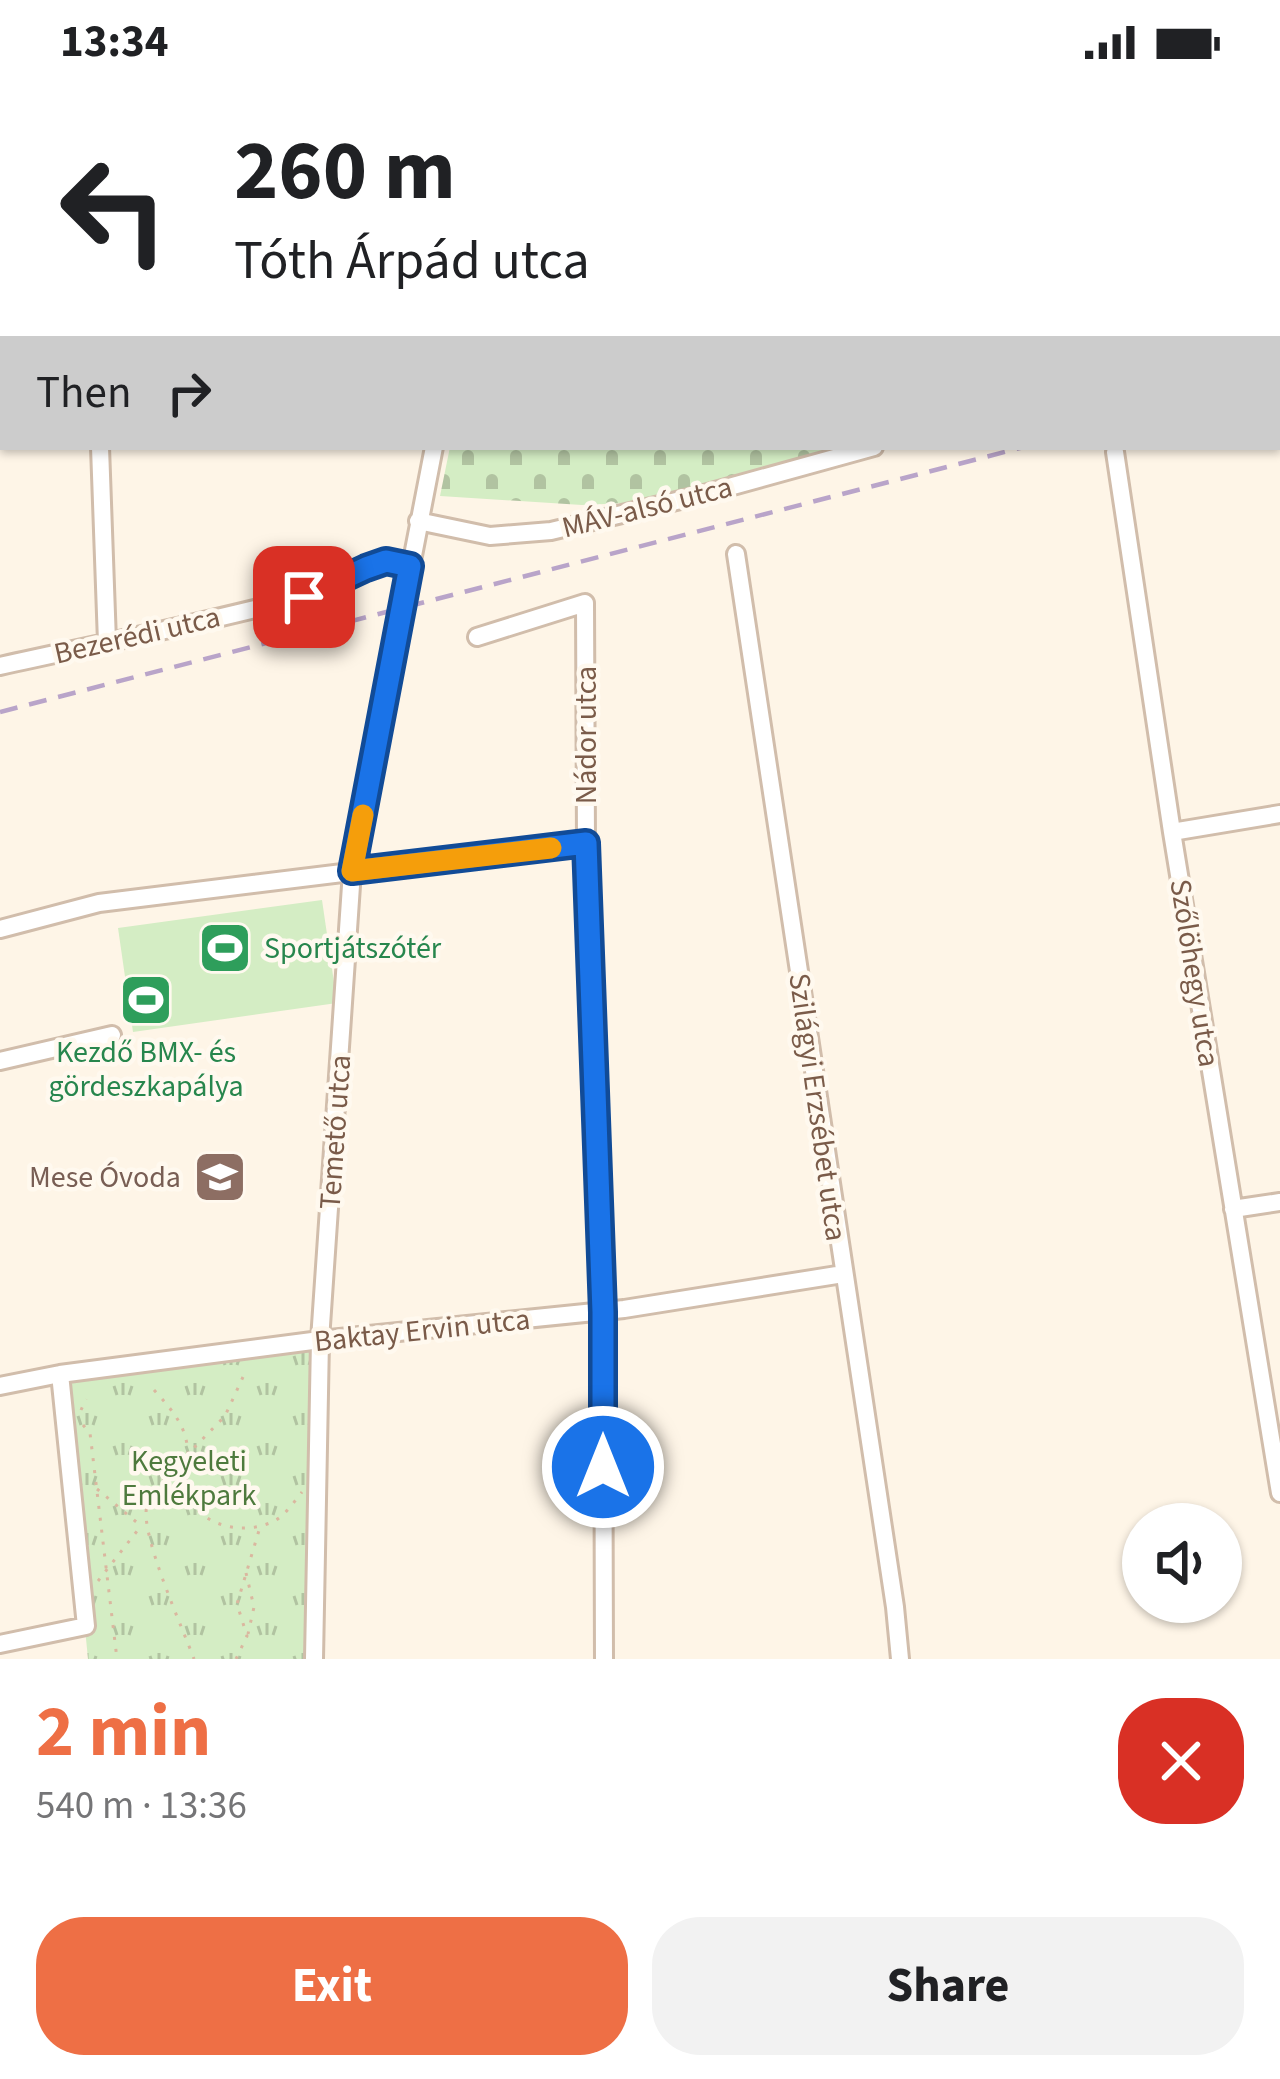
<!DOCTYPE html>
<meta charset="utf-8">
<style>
body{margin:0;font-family:"Source Sans 3",sans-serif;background:#f2f2f2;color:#202124;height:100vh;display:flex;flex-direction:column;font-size:45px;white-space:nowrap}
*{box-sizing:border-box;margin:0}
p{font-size:39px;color:#757577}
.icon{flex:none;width:66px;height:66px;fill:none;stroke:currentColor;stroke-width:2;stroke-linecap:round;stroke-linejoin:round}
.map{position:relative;height:1575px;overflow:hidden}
.panel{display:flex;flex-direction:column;background:#fff;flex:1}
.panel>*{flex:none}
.guide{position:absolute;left:0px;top:0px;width:1281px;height:366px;box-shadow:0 3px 9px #0004;background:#fff;color:#202124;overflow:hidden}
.fabs{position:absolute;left:1122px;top:1419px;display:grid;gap:24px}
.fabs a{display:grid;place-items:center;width:120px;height:120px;border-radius:50%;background:#fff;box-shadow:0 3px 9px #0004;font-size:60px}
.pin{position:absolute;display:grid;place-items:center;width:102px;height:102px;color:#fff;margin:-51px;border-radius:24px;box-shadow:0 6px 18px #0006}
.me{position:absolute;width:132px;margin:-66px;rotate:0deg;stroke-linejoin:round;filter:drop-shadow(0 0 9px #0008)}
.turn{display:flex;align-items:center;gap:42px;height:252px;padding:0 36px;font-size:54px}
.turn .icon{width:156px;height:156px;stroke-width:2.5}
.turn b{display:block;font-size:84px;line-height:102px}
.then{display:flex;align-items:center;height:114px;padding:0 36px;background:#0003;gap:24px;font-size:45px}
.round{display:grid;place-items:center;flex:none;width:126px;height:126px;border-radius:48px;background:#f2f2f2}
.summary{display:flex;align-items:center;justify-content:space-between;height:204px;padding:0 36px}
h1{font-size:72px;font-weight:700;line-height:90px;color:#ee6f45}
.primary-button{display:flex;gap:24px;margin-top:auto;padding:24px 36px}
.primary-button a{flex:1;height:138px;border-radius:48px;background:#ee6f45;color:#fff;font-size:48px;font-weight:700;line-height:138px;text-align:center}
.primary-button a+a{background:#f2f2f2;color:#202124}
.status{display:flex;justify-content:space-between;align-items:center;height:84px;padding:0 60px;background:#fff;direction:ltr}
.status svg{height:33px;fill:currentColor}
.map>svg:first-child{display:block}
.grass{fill:url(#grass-tufts)}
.cemetery{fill:url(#cemetery-stones)}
.pitch{fill:#d4edc4}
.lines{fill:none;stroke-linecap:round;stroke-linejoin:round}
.lane-casing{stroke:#d1bdab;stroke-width:14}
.street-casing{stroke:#d1bdab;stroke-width:22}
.path{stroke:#dab79f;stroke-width:3;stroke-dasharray:3 9;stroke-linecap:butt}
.lane{stroke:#fff;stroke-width:8}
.street{stroke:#fff;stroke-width:16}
.rail{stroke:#b9a4c9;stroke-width:4.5;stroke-dasharray:18 12;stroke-linecap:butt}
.route-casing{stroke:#114b97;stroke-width:30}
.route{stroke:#1a73e8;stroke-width:21}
.slow{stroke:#f59e0b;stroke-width:21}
.labels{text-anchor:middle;stroke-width:9;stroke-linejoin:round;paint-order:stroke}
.street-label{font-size:30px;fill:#7a5b49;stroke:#fff9ef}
.leisure-label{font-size:30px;fill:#27864d;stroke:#fff9ef;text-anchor:start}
.education-label{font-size:30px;fill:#785e54;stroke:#fff9ef;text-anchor:end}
.park-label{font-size:30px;fill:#4e7a3d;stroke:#fff9ef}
</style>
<div class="status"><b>13:34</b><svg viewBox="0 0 49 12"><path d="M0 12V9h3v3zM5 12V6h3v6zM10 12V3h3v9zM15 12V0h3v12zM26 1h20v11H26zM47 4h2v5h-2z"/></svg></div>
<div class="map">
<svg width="1280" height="1575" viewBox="0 0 1280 1575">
<defs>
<pattern id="grass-tufts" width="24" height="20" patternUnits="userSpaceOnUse" patternTransform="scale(3)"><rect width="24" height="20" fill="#d4edc4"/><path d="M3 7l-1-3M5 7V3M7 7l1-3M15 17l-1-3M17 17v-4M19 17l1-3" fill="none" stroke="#b1c3a1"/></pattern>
<pattern id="cemetery-stones" width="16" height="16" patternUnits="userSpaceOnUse" patternTransform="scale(3)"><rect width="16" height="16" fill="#d4edc4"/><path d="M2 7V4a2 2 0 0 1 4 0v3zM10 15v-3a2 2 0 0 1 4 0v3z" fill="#b1c3a1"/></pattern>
</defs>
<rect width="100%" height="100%" fill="#fef5e7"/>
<path class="grass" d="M320,1256l-11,137 -5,182h-216l-28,-285z"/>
<path class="cemetery" d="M533,0h504l1,3h-506z
M450,363h421l-178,53 -111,5 -142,-9z"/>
<path class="pitch" d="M322,816l15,103 -204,29 -15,-104z"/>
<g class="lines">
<g class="lane-casing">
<path id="lane" d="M583,0l1,3
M672,0v3
M755,0l1,3
M846,0l1,3
M957,0l1,3
M985,3l30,-3"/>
</g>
<g class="street-casing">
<path id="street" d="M87,0v3
M1052,0l1,3
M510,3l1,-3
M0,119l3,-1
M1278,261l2,-1
M100,363l7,195
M1115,368l57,380 108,661
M418,437l72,15 61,-5 142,-34 181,-50
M736,470l159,1053 5,52
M477,553l108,-34 1,240 17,469 1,347
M0,582c99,-22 200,-42 298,-68 44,-12 62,-42 112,-31
M1172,748l108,-18
M0,845l99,-26 487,-60
M0,977l112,-26
M1233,1125l47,-7
M0,1302l60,-12 260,-34 304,-31 219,-35
M0,1560l86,-18 -26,-252
M314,1575l6,-319 32,-469 82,-424"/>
</g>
<path class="path" d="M243,1293l-18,39 -37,38c-1,14 -5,35 3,47 16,28 58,34 85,19 10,-6 18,-18 26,-28
M154,1306c18,20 33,36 34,64 -14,15 -34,33 -41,52 -8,26 36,123 47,153
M81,1326l5,-11
M83,1341l7,8 27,226
M97,1405l43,36
M246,1489l8,34 -6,27
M98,1497l43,-55
M236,1575l11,-23 -10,-32 23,-77"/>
<use href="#lane" class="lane"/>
<use href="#street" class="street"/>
<path class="rail" d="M1278,284h2
M0,628l1024,-265"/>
</g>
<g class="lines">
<g class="route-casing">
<path id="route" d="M304,513l62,-29 20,-7 24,5 -58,305 234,-28 17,469v155"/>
</g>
<use href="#route" class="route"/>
<path class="slow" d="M363,731l-11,56 199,-23"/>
</g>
<defs>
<g id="stadium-square" transform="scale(2.7)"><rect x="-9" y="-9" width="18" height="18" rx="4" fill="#2e9e5b" stroke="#fff9ef"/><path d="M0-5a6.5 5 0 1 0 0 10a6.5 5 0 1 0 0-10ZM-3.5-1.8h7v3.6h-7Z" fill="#fff"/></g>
<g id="school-square" transform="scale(2.7)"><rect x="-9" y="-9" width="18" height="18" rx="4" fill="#8d6e63" stroke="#fff9ef"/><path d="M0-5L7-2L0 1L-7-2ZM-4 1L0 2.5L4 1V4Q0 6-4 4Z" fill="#fff"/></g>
</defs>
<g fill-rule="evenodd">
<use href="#stadium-square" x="225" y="864"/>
<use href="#stadium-square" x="146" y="916"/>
<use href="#school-square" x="220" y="1093"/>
</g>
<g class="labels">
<g class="street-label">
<text transform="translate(647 423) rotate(-14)" y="10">MÁV-alsó utca</text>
<text transform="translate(137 551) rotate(-13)" y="10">Bezerédi utca</text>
<text transform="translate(586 651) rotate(-90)" y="10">Nádor utca</text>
<text transform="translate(1195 889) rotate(81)" y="10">Szőlöhegy utca</text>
<text transform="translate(818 1023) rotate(82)" y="10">Szilágyi Erzsébet utca</text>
<text transform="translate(335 1048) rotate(-86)" y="10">Temető utca</text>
<text transform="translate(422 1246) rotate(-6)" y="10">Baktay Ervin utca</text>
</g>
<g class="leisure-label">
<text x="264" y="874">Sportjátszótér</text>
<text x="146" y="978" text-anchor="middle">Kezdő BMX- és<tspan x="146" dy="34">gördeszkapálya</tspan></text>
</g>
<g class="education-label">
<text x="181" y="1103">Mese Óvoda</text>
</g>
<g class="park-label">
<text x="189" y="1387">Kegyeleti<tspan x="189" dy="34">Emlékpark</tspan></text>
</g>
</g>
</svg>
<div class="fabs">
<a><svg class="icon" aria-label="sound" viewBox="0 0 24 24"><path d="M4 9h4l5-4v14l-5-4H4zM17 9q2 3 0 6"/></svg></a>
</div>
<div class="pin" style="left:304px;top:513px;background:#d93025"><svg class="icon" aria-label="arrive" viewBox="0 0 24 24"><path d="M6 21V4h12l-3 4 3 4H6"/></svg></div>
<svg class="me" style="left:603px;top:1383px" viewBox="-20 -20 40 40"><circle r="17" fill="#1a73e8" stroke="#fff" stroke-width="3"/><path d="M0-11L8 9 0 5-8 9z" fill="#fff"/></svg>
<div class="guide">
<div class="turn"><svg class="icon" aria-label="left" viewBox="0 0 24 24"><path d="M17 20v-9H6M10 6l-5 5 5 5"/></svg><div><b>260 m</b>Tóth Árpád utca</div></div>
<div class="then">Then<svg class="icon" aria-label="right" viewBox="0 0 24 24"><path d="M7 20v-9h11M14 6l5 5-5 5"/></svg></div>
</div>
</div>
<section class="panel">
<div class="summary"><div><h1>2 min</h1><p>540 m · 13:36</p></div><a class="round" style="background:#d93025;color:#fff"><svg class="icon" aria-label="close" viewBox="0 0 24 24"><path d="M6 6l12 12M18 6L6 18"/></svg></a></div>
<div class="primary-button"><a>Exit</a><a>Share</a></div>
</section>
